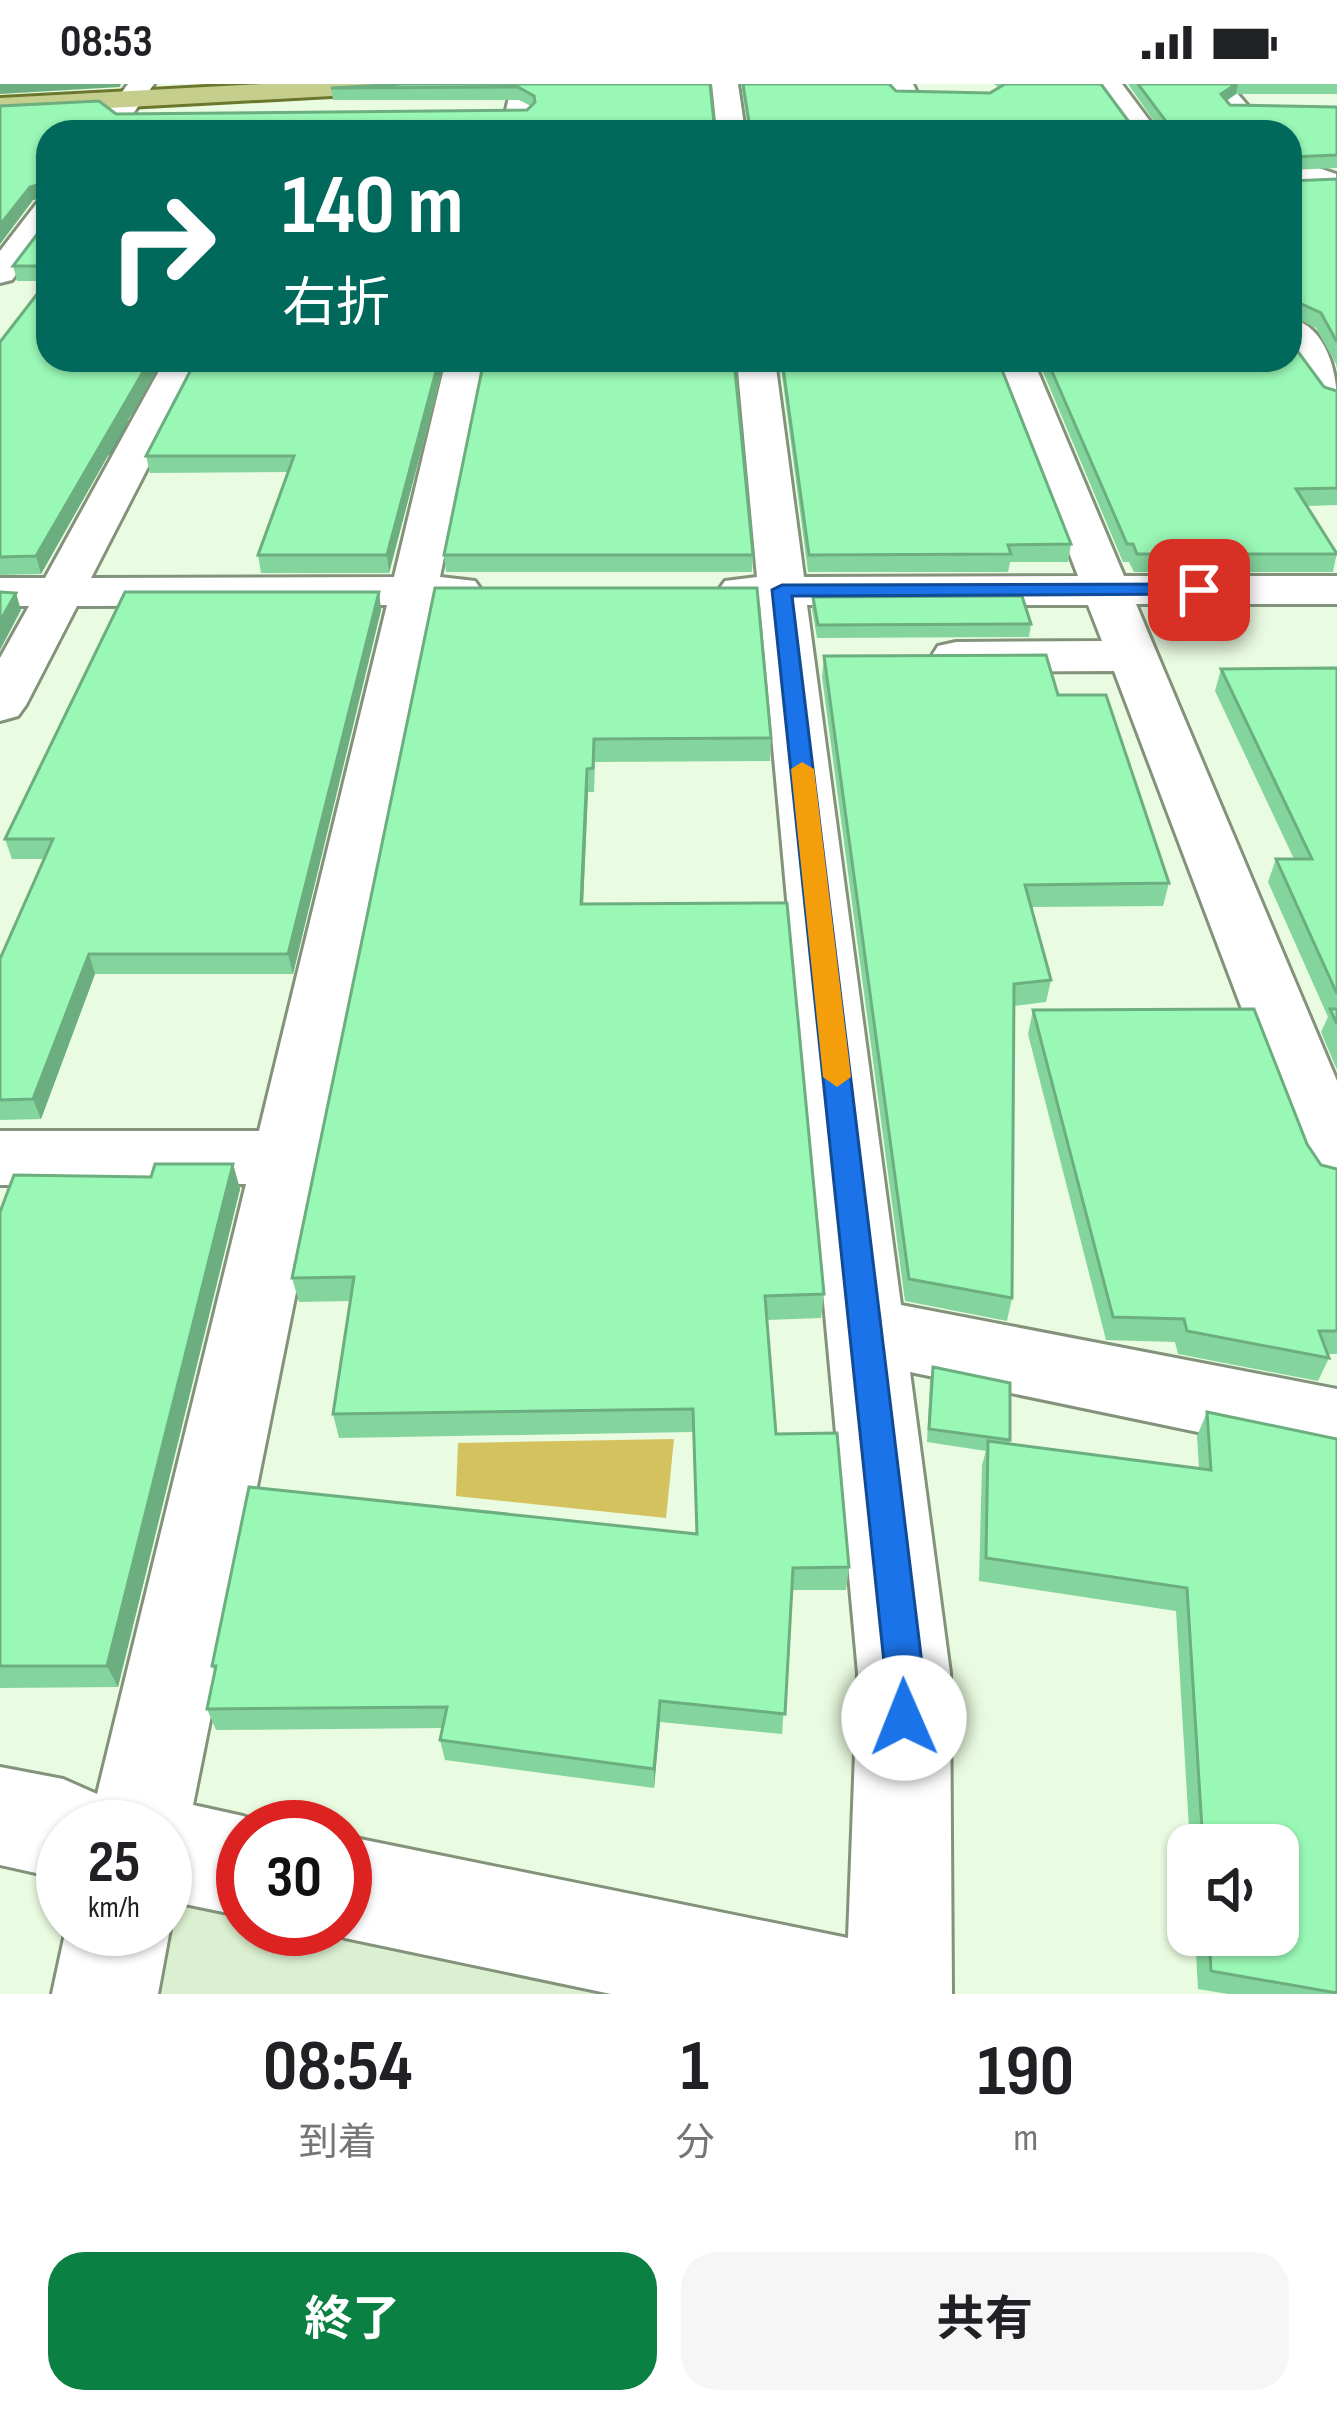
<!DOCTYPE html>
<html lang="ja">
<meta charset="utf-8">
<style>
body{margin:0;font-family:"Sofia Sans Condensed","Noto Sans JP",sans-serif;background:#f6f6f6;color:#202124;height:100vh;display:flex;flex-direction:column;font-size:45px;white-space:nowrap}
*{box-sizing:border-box;margin:0}
p{font-size:39px;color:#757577}
.icon{flex:none;width:66px;height:66px;fill:none;stroke:currentColor;stroke-width:2;stroke-linecap:round;stroke-linejoin:round}
.map{position:relative;height:1910px;overflow:hidden}
.sheet{display:flex;flex-direction:column;background:#fff;flex:1}
.sheet>*{flex:none}
.banner{position:absolute;left:36px;top:36px;width:1266px;height:252px;border-radius:36px;box-shadow:0 3px 9px #0004;background:#00695c;color:#fff;overflow:hidden}
.buttons{position:absolute;left:1167px;top:1740px;display:grid;gap:24px}
.buttons a{display:grid;place-items:center;width:132px;height:132px;border-radius:24px;background:#fff;box-shadow:0 3px 9px #0004;font-size:60px}
.speed{position:absolute;left:36px;top:1716px;display:flex;gap:24px;font-size:60px;font-weight:700;text-align:center}
.speed>*{display:grid;place-content:center;width:156px;height:156px;border-radius:50%;background:#fff;box-shadow:0 3px 9px #0004;line-height:1}
.speed small{font-size:30px;font-weight:400}
.speed .limit{border:18px solid #d22;background:#fff;color:#111}
.pin{position:absolute;display:grid;place-items:center;width:102px;height:102px;color:#fff;margin:-51px;border-radius:24px;box-shadow:0 6px 18px #0006}
.me{position:absolute;width:132px;margin:-66px;rotate:359deg;stroke-linejoin:round;filter:drop-shadow(0 0 9px #0008)}
.turn{display:flex;align-items:center;gap:42px;height:252px;padding:0 48px;font-size:54px}
.turn .icon{width:156px;height:156px;stroke-width:2.5}
.turn b{display:block;font-size:84px;line-height:102px}
.eta{display:flex;justify-content:space-evenly;align-items:center;height:204px;text-align:center}
.eta b{font-size:72px;font-weight:700;line-height:84px}
.button{display:flex;gap:24px;margin-top:auto;padding:24px 48px}
.button a{flex:1;height:138px;border-radius:36px;background:#0b8043;color:#fff;font-size:48px;font-weight:700;line-height:138px;text-align:center}
.button a+a{background:#f6f6f6;color:#202124}
.status{display:flex;justify-content:space-between;align-items:center;height:84px;padding:0 60px;background:#fff;direction:ltr}
.status svg{height:33px;fill:currentColor}
.map>svg:first-child{display:block}
.built{fill:#dbf0d0}
.green{fill:#d4c25f}
.lines{fill:none;stroke-linecap:round;stroke-linejoin:round}
.stream{fill:#3f9d80;fill-rule:evenodd}
.minor-casing{stroke:#83937b;stroke-width:6}
.major-casing{stroke:#6b772c;stroke-width:6}
.minor{fill:#fff;fill-rule:evenodd}
.major{fill:#c5ce8c;fill-rule:evenodd}
.wall{fill:#84d59d}
.shaded-wall{fill:#6cae7f}
.building{fill:#9af8b6;stroke:#6cae7f;stroke-width:3}
.route{fill:#1a73e8;stroke:#114b97;stroke-width:3}
.slow{fill:#f59e0b}
</style>
<div class="status"><b>08:53</b><svg viewBox="0 0 49 12"><path d="M0 12V9h3v3zM5 12V6h3v6zM10 12V3h3v9zM15 12V0h3v12zM26 1h20v11H26zM47 4h2v5h-2z"/></svg></div>
<div class="map">
<svg width="1337" height="1910" viewBox="0 0 1337 1910">
<rect width="100%" height="100%" fill="#e9fbe0"/>
<path class="built" d="M193,1816l50,11v18h86l304,65h-480l14,-71z"/>
<path class="green" d="M674,1355l-8,79 -210,-22 2,-53z"/>
<g class="lines">
<path class="stream" d="M158,276h12l-30,55h-8l-2,-3z
M129,336l6,4 -14,29 -12,3 -2,-3 16,-29z"/>
<g class="minor-casing">
<path id="minor" d="M128,0h26l-34,48h-28z
M512,0h26l-9,48h-28z
M712,0h26l7,48h-28z
M887,0h26l22,48h-28z
M1096,0h26l36,48h-28z
M1202,0h27l20,23v16l6,9h-28l-6,-8 2,-16z
M1290,74l46,16 1,12 -11,3 -36,-12z
M48,117v30l-36,49 -12,3v-32l37,-48z
M1290,234c37,9 47,54 47,86l-14,-4 -33,-46z
M165,276h38l-112,218 303,-1 52,-217h38l-44,217 35,4 7,10 -7,10 -41,4 -241,1200 50,11 28,11h-28v89l-78,-16v-73h-102v52l-63,-14v-98l63,12 34,15 149,-610 -246,1v-54h259l128,-526 -310,1 -51,99 -8,11 -18,5v-63l29,-52h-29v-28h45z
M737,276h38l29,217 274,-1 -83,-216h38l91,216h213v28h-201l201,477v111l-25,-8 -11,-19 -187,-494 -158,1 -18,-4 -7,-11 7,-11 18,-4 146,-1 -14,-36h-281l94,700 436,84v72l-427,-89 40,301 2,321h-341l-266,-56 -22,-9h22v-93l503,102 10,-265 -98,-1068 -35,-4 -7,-10 7,-10 32,-4z
M165,1833l5,12 -12,65h-106l14,-65h99z"/>
</g>
<g class="major-casing">
<path id="major" d="M262,0h156l-13,8 -405,22v-16z"/>
</g>
<use href="#minor" class="minor"/>
<use href="#major" class="major"/>
</g>
<path class="wall" d="M710,0l4,39 33,-1 -6,-38h152l-2,2 5,5 94,2 9,-5 -5,-4h107l28,38 27,2 -28,-40h209v10h-101l-10,7 4,4 107,2v61l-47,2v11l47,-2v191l-1,-6 -20,-36 -25,-12 -1,25 34,46 13,4v114l-30,1 30,46 -4,20h-199l-5,-10h-6l-85,-202h252l-1242,-228v65l-15,3 -33,44v-138l116,8 411,-4 4,-4 -12,-6h-186l-2,-12z
M48,136v140h114l-121,214 -41,1v-233l48,-61h-31l-4,-15z
M196,276h249l-56,213h-128l-3,-18 30,-83 -138,1 -4,-17z
M780,276h218l73,184 -3,18h-58l-2,10h-200z
M444,471h309l-1,17h-306z
M435,504l336,150 -1,23 -175,1 -1,30h-6l-5,112 241,390 -3,24 -54,2 9,114 73,133 -3,23h-54l-10,144 -122,-12 -6,66 -209,-28 -5,-20 3,-12 -227,2 -9,-21 8,-37 -3,-6 484,-132 -3,-102 -354,6 -6,-24 18,-113 -52,1 -7,-24z
M379,508l2,18 -88,364h-198l-54,145 -41,1v-161l45,-100h-33l-7,-20z
M813,513l218,27 -2,13 -212,1 -5,-29z
M824,572l234,39 111,188 -6,23 -132,1 20,73 -5,22 -32,4 -2,292 -5,23 -102,-20 -83,-624z
M1337,584v402l-16,-38 7,-15 -60,-135 8,-23h18l-79,-168 6,-22z
M1033,926l274,134 14,21 16,4v185h-9l1,4 -11,23 -140,-27 -3,-12 -69,-2 -78,-306z
M233,1080l7,25 -122,498 -118,1v-476l151,-35z
M933,1283l77,73 -1,3 190,25 -2,-32 10,-24 130,27v555h-109l-30,-5 -3,-54h83v-90h-88l-14,-234 -197,-30 3,-116 4,-14 -59,-9 3,-61z"/>
<path class="shaded-wall" d="M0,0h121l-1,3 -120,7z
M1236,0h2l-2,10 -17,12 2,-12z
M44,99l3,14 -14,3 -33,44v-19l30,-38z
M150,276h12l-121,214 -5,-18z
M439,276h6l-56,213 -2,-18z
M379,508l2,18 -88,364 -5,-20z
M16,509l5,17 -21,40v-29z
M587,685l1,23 -6,136 -1,-24z
M89,870l6,20 -54,145 -8,-20z
M233,1080l7,25 -122,498 -11,-21z
M660,1617v21l-6,66v-19z"/>
<path class="building" d="M404,0h306l4,39 35,-1 -6,-38h146l7,7 94,2 15,-9h96l28,38 31,2 5,-4 -27,-36h98l-15,10 9,11 107,2v48l-47,2v-25h-1242v54l-4,-3 -14,4 -30,38v-119l99,-5 17,13 411,-4 8,-8 -1,-6 -16,-9 -187,1z
M1290,76v21l47,-2v163l-16,-29 -30,-14 -1,42 34,46 13,4v97l-41,1 41,65h-200l-4,-10h-6l-80,-184h243z
M48,136v46h-35z
M48,196v80h102l-114,196 -36,1v-215z
M196,276h243l-52,195h-129l36,-99h-148z
M484,276h250l19,195h-309z
M782,276h216l73,184 -63,1 3,9 -202,1z
M435,504h322l14,150 -177,1 -1,29 -6,1 -6,135 206,-1 37,391 -59,2 11,138 61,-1 12,134 -56,1 -8,146 -125,-13 -6,68 -214,-29 7,-33 -240,2 9,-43h-4l37,-179 448,47 -4,-125 -360,5 21,-137 -62,1z
M0,508l16,1 -16,28z
M125,508h254l-91,362h-199l-56,145 -33,1v-141l53,-120h-48z
M1022,512l9,28 -213,1 -5,-28z
M1046,571l12,40h48l63,188 -144,2 26,95 -37,4 -2,314 -103,-19 -85,-623z
M1337,584v326l-61,-135h36l-91,-190z
M1254,925l53,135 14,21 16,4v162h-18l10,27 -142,-27 -3,-12 -71,-2 -80,-307z
M1330,925h7v15z
M155,1080h78l-126,502h-107v-454l14,-37 137,2z
M933,1283l77,16v57l-81,-11z
M1207,1328l130,27v554l-126,-22 -2,-36h69v-90h-75l-16,-257 -201,-30 2,-117 223,29z"/>
<path class="route" d="M1199,500l10,6 -3,4 -414,2 131,1076v46l-6,14 -13,6 -14,-6 -6,-14 1,-46 -113,-1082 10,-5z"/>
<path class="slow" d="M802,678l12,7 37,308 -14,10 -14,-10 -32,-308z"/>
</svg>
<div class="buttons">
<a><svg class="icon" aria-label="sound" viewBox="0 0 24 24"><path d="M4 9h4l5-4v14l-5-4H4zM17 9q2 3 0 6"/></svg></a>
</div>
<div class="speed"><div>25<small>km/h</small></div><div class="limit">30</div></div>
<div class="pin" style="left:1199px;top:506px;background:#d93025"><svg class="icon" aria-label="arrive" viewBox="0 0 24 24"><path d="M6 21V4h12l-3 4 3 4H6"/></svg></div>
<svg class="me" style="left:904px;top:1634px" viewBox="-20 -20 40 40"><circle r="19" fill="#fff"/><path d="M0-13L10 11 0 6-10 11z" fill="#1a73e8"/></svg>
<div class="banner">
<div class="turn"><svg class="icon" aria-label="right" viewBox="0 0 24 24"><path d="M7 20v-9h11M14 6l5 5-5 5"/></svg><div><b>140 m</b>右折</div></div>
</div>
</div>
<section class="sheet">
<div class="eta">
<div><b>08:54</b><p>到着</p></div>
<div><b>1</b><p>分</p></div>
<div><b>190</b><p>m</p></div>
</div>
<div class="button"><a>終了</a><a>共有</a></div>
</section>
